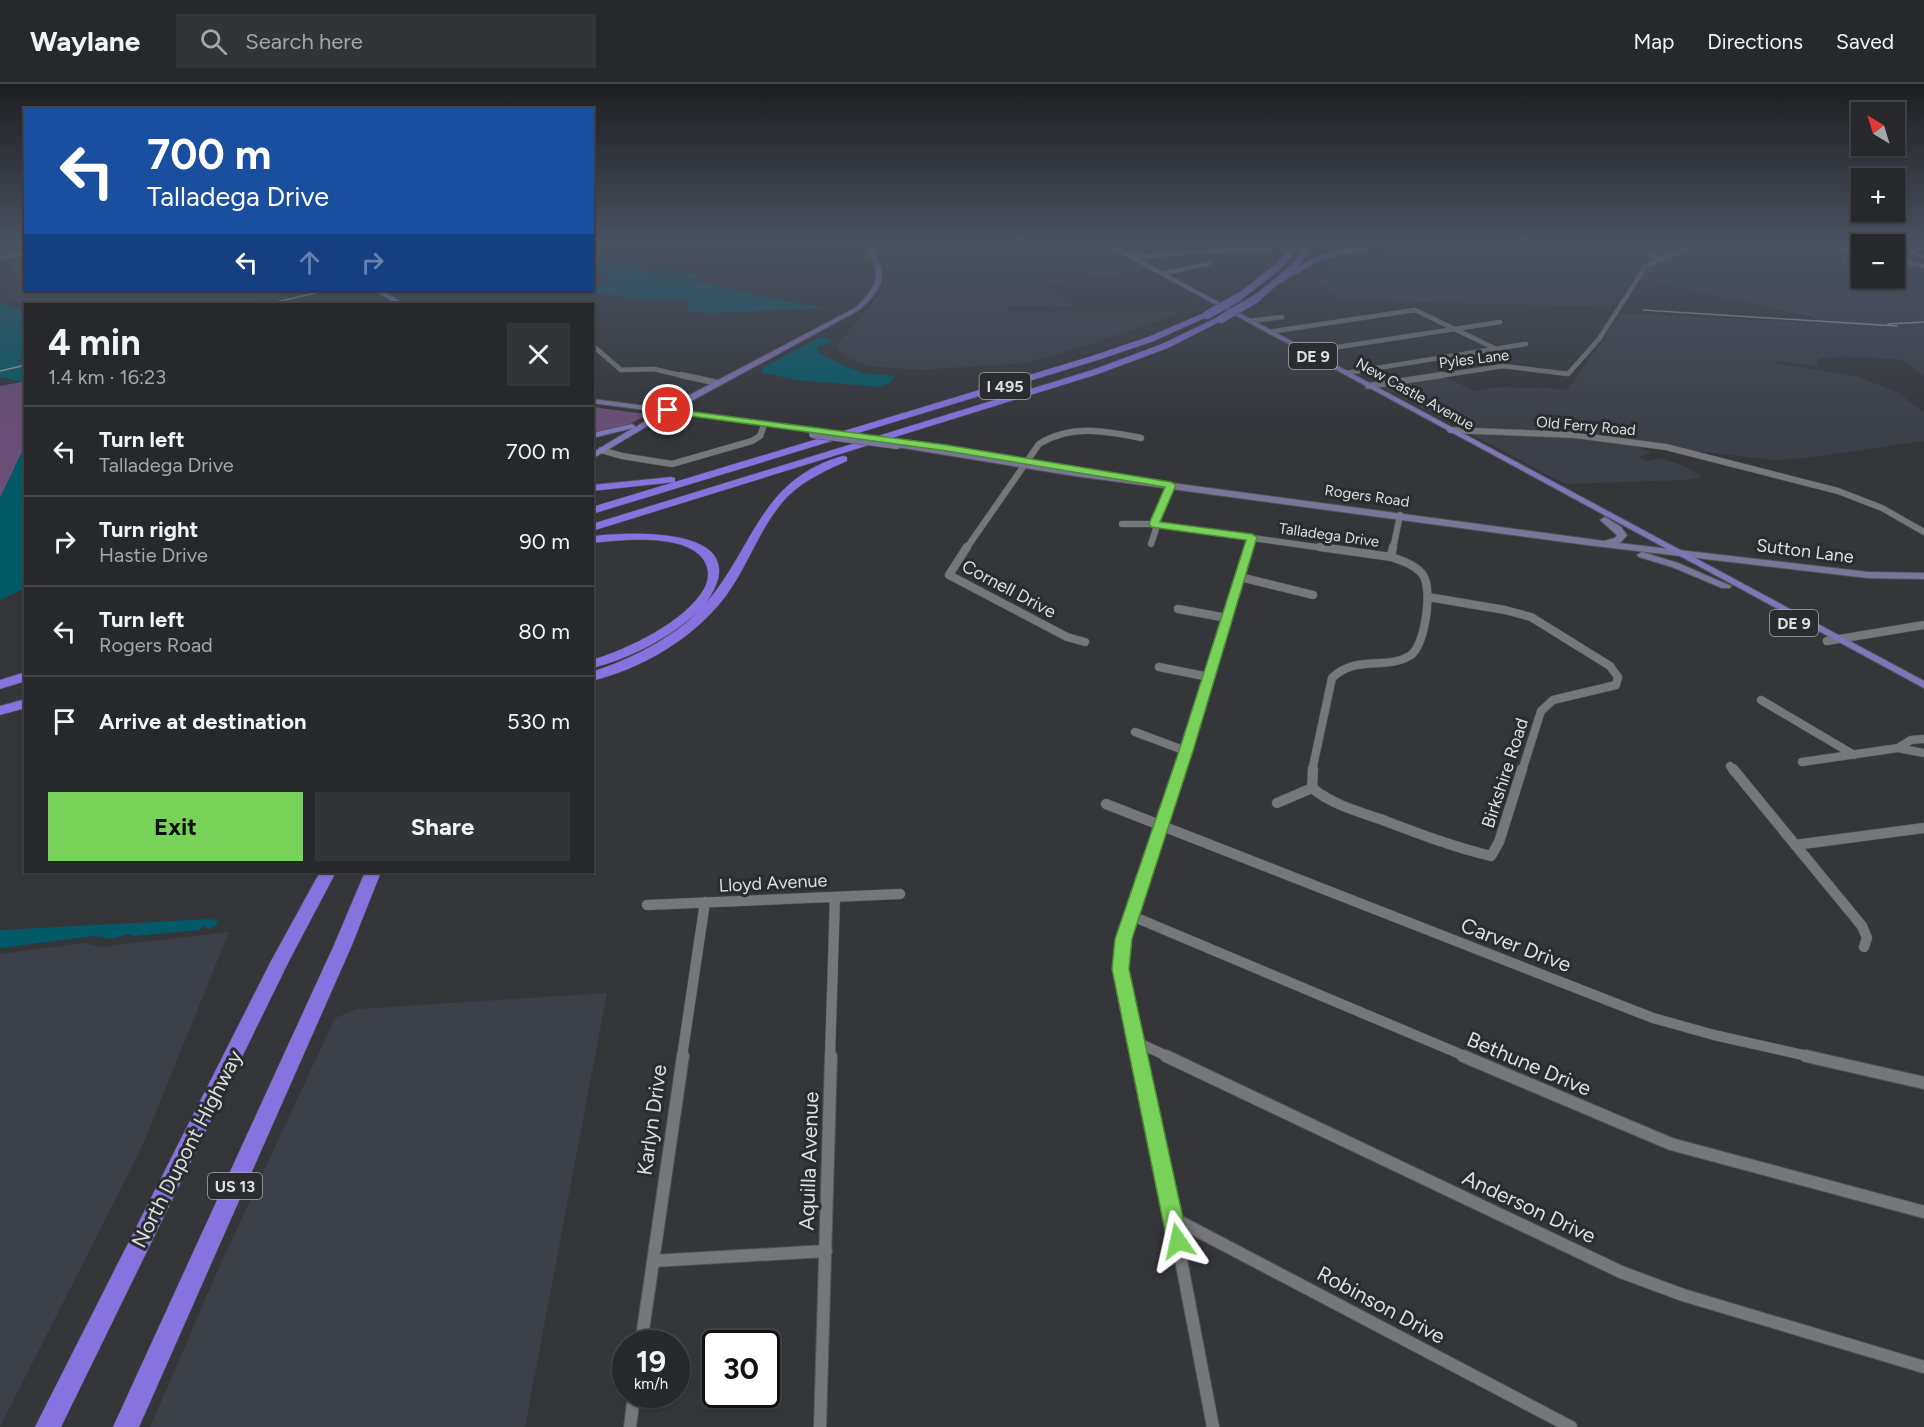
<!DOCTYPE html>
<meta charset="utf-8">
<style>
body{margin:0;font-family:Figtree,sans-serif;background:#333438;color:#f1f3f6;height:100vh;display:flex;flex-direction:column;font-size:22px;white-space:nowrap}
*{box-sizing:border-box;margin:0}
p{font-size:20px;color:#a4a6a9}
.icon{flex:none;width:33px;height:33px;fill:none;stroke:currentColor;stroke-width:2;stroke-linecap:round;stroke-linejoin:round}
.map{position:relative;flex:1;overflow:hidden}
.drawer{position:absolute;left:24px;top:219px;width:570px;height:570px;display:flex;flex-direction:column;background:#27282c;border-radius:0px;box-shadow:0 2px 4px #0004,0 0 0 2px #434448}
.drawer>*{flex:none}
.banner{position:absolute;left:24px;top:24px;width:570px;height:183px;border-radius:0px;box-shadow:0 2px 4px #0004,0 0 0 2px #434448;background:#1a4fa0;color:#fff;overflow:hidden}
.needle{width:39px;rotate:322deg}
.buttons{position:absolute;left:1851px;top:18px;display:grid;gap:12px}
.buttons a{display:grid;place-items:center;width:54px;height:54px;border-radius:0px;background:#27282c;box-shadow:0 2px 4px #0004,0 0 0 2px #434448;font-size:30px}
.speed{position:absolute;left:612px;top:1246px;display:flex;gap:12px;font-size:30px;font-weight:700;text-align:center}
.speed>*{display:grid;place-content:center;width:78px;height:78px;border-radius:50%;background:#27282c;box-shadow:0 2px 4px #0004,0 0 0 2px #434448;line-height:1}
.speed small{font-size:15px;font-weight:400}
.speed .limit{border:3px solid #111;border-radius:9px;background:#fff;color:#111}
.pin{position:absolute;display:grid;place-items:center;width:51px;height:51px;color:#fff;margin:-26px;border:3px solid #fff;border-radius:50%;box-shadow:0 2px 6px #0007}
.me{position:absolute;width:66px;margin:-33px;rotate:349deg;stroke-linejoin:round;filter:drop-shadow(0 0 4px #0008)}
.turn{display:flex;align-items:center;gap:21px;height:126px;padding:0 24px;font-size:27px}
.turn .icon{width:78px;height:78px;stroke-width:2.5}
.turn b{display:block;font-size:42px;line-height:51px}
.lanes{display:flex;align-items:center;height:57px;padding:0 24px;background:#0003;justify-content:center;gap:30px;direction:ltr}
.lanes .off{opacity:.35}
.round{display:grid;place-items:center;flex:none;width:63px;height:63px;border-radius:0px;background:#333438}
.overview{display:flex;align-items:center;justify-content:space-between;height:102px;padding:0 24px}
h1{font-size:36px;font-weight:700;line-height:45px}
.button{display:flex;gap:12px;margin-top:auto;padding:12px 24px}
.button a{flex:1;height:69px;border-radius:0px;background:#78d158;color:#111;font-size:24px;font-weight:700;line-height:69px;text-align:center}
.button a+a{background:#333438;color:#f1f3f6}
ul{padding:0;list-style:none}
li{display:flex;align-items:center;gap:18px;height:90px;padding:0 24px;border-top:2px solid #434448}
li div{flex:1}
li b{display:block;font-size:22px}
li em{font-style:normal}
header{display:flex;align-items:center;gap:36px;box-sizing:border-box;height:84px;padding:0 30px;background:#27282c;border-bottom:2px solid #434448}
header strong{font-size:28px}
nav{display:flex;gap:33px;margin-inline-start:auto;font-size:21px}
.search{width:420px;height:54px;background:#333438;display:flex;align-items:center;gap:15px;box-sizing:border-box;padding:0 21px;border-radius:0px;color:#a4a6a9;font-size:22px}
.map>svg:first-child{display:block}
.built{fill:#3c4049;fill-rule:evenodd}
.green{fill:#6a5076}
.water{fill:#025a68}
.lines{fill:none;stroke-linecap:round;stroke-linejoin:round}
.street-far4-casing{stroke:#525357;stroke-width:5}
.street-far3-casing{stroke:#525357;stroke-width:7}
.street-far2-casing{stroke:#525357;stroke-width:9}
.street-far1-casing{stroke:#525357;stroke-width:11}
.street-casing{stroke:#525357;stroke-width:14}
.secondary-casing{stroke:#525357;stroke-width:2}
.primary-casing{stroke:#525357;stroke-width:2}
.highway-casing{stroke:#525357;stroke-width:1}
.street-far4{stroke:#75777b;stroke-width:4.5}
.street-far3{stroke:#75777b;stroke-width:6}
.street-far2{stroke:#75777b;stroke-width:8}
.street-far1{stroke:#75777b;stroke-width:10}
.street{stroke:#75777b;stroke-width:12}
.secondary{fill:#7a7699;fill-rule:evenodd}
.primary{fill:#7f75b8;fill-rule:evenodd}
.highway{fill:#8673e0;fill-rule:evenodd}
.rail{stroke:#96989b;stroke-width:1.5}
.secondary-bridge-casing{stroke:#525357;stroke-width:9;stroke-linecap:butt}
.highway-bridge-casing{stroke:#525357;stroke-width:9;stroke-linecap:butt}
.secondary-bridge{stroke:#7a7699;stroke-width:8}
.highway-bridge{stroke:#8673e0;stroke-width:8}
.route{fill:#78d158;stroke:#4e8839;stroke-width:1.5}
.labels{text-anchor:middle;stroke-width:6;stroke-linejoin:round;paint-order:stroke}
.far-street-label{font-size:15px;fill:#dddfe1;stroke:#2a2c2f}
.shield{fill:#2a2c2f;stroke:#a7a9ac;stroke-width:1.5}
.shield-label{font-size:16px;font-weight:bold;fill:#dddfe1}
.street-label{font-size:18px;fill:#dddfe1;stroke:#2a2c2f}
.near-street-label{font-size:21px;fill:#dddfe1;stroke:#2a2c2f}
</style>
<header>
<strong>Waylane</strong>
<div class="search"><svg class="icon" aria-label="search" viewBox="0 0 24 24"><circle cx="10" cy="10" r="6"/><path d="M15 15l6 6"/></svg>Search here</div>
<nav><a>Map</a><a>Directions</a><a>Saved</a></nav>
</header>
<div class="map">
<svg width="1924" height="1343" viewBox="0 0 1924 1343">
<rect width="100%" height="100%" fill="#34363a"/>
<path class="built" d="M875,158h212l56,29 -98,13 31,23 -70,-1 3,6 171,-1 -7,5 -81,28 -66,19 -110,7 -48,-4 -24,-10 -8,-9 54,-66 -7,-25z
M1427,158h497v134l-20,-16 -10,-1 -37,-2 -37,1 -3,3v5l-42,-5v2l81,13 41,16 27,20v29l-117,17 -34,2 -80,-9 -95,-17 4,8h16l26,7 7,4 -12,4 8,4 13,-3 24,8 18,10 -15,4 -122,4 -183,-97 64,-10 27,14 28,-4 66,2 13,-16 41,-60 201,10 -7,-5 -182,-41 -23,30 -267,-7 -28,-21 8,-10 11,-5zM1862,160h32v34h-32z
M25,176l1,30h244l12,5 -39,9 -218,1 -15,-5 -4,-12 10,-7 -6,-7 1,-6z
M229,848l-88,217 -141,278v-473l84,-11 17,4z
M607,909l-82,434h-375l71,-164 114,-245 22,-9z"/>
<path class="green" d="M22,298l3,1v63l-25,52v-112z
M593,323l52,7 1,2 -19,9 -34,8z"/>
<path class="water" d="M598,166l20,9 81,17 1,4 -107,-24v-5z
M593,175l201,44 36,5 -121,5 -20,-2 -1,-11h-39l-57,-8 13,-11v-3l-12,-5z
M0,217l6,4 19,6v48l-10,1 10,3v20l-25,-6z
M820,253l8,1 4,5 -15,4 1,5 29,15 16,6 31,3 -3,6 -11,5 -83,-7 -36,-8 3,-5z
M25,362v142l-25,12v-102z
M210,835l8,2 -3,6 -7,2 -4,-4 -4,5 -66,6 -6,-2 -16,5 -19,-3 -93,12v-18z"/>
<g class="lines">
<g class="street-far4-casing">
<path id="street-far4" d="M1626,158l36,17
M1130,173l139,-10
M1163,190l47,-11
M1250,237l32,-4
M1269,248l146,-22 81,39
M592,261l29,25 33,-1 34,8
M1306,268l194,-30
M1346,289l180,-29
M1432,293l71,-11 65,8 31,-35 47,-73 56,-24"/>
</g>
<g class="street-far3-casing">
<path id="street-far3" d="M681,291l37,8
M1368,302l74,-11
M1450,346l125,5 91,12 172,44 44,17 42,24
M601,366l21,6 50,8 80,-23 8,-5 3,-8
M1122,440h32l176,25
M1151,460l5,-15 -2,-5 17,-39
M966,465l73,-105c33,-20 66,-13 102,-6
M1248,465l4,-12
M1393,465l7,-34"/>
</g>
<g class="street-far2-casing">
<path id="street-far2" d="M967,463l-18,28 118,62 18,5
M1320,463l71,10
M1240,493l73,18
M1428,513l77,13 26,7 79,49 8,11 -2,8 -63,15 -12,11 -19,60
M1178,525l49,9
M1827,557l97,-16
M1159,583l50,10
M1761,616l93,55
M1135,648l51,19
M1898,664l13,-8 13,-1
M1802,678l96,-14 26,5
M1730,682l4,5
M1180,687l69,-224
M1312,687l20,-93c25,-24 54,-7 79,-23 14,-10 22,-65 12,-80 -7,-10 -21,-14 -32,-18l2,-10"/>
</g>
<g class="street-far1-casing">
<path id="street-far1" d="M1733,685l129,157 5,12 -3,9
M1312,704c20,16 44,23 68,31 37,14 73,28 111,37l8,-14 23,-73
M1277,719l35,-15 1,-19
M1106,720l547,214 61,17 98,22
M1795,761l129,-17
M647,821l253,-11
M1132,832l335,141
M1134,957l35,16
M682,973l23,-155
M830,973l5,-160
M1139,973l-19,-88 4,-30 56,-170"/>
</g>
<g class="street-casing">
<path id="street" d="M1139,972l34,162 40,209
M1166,972l455,216 62,23 241,72
M1463,972l208,88 253,68
M1806,972l118,27
M1173,1134l398,209
M653,1177l173,-10
M641,1260l42,-288
M630,1343l4,-32
M820,1343l11,-371"/>
</g>
<g class="secondary-casing">
<path id="secondary" d="M1809,158h12l41,9v4z
M26,166v4l-26,6v-4z
M1894,174l30,6v4l-30,-6z
M592,315l231,30 4,2 -4,2 -231,-30z
M894,359l181,27 529,71 11,-3 2,-3 -17,-15 5,-3 16,10 6,8 -6,7 -3,1 250,29 56,1v6l-56,-1 -281,-33 -512,-69 -178,-29 -4,-2z
M1642,468l36,11 53,23 -1,2h-8l-50,-21 -33,-10 -2,-2z"/>
</g>
<g class="primary-casing">
<path id="primary" d="M862,158h6c20,31 19,44 -9,68l-188,102 -79,47v-6l41,-25 -41,10v-5l40,-9 4,3 29,-19 190,-100c26,-23 27,-37 7,-66z
M1100,158h7l817,439v7z
M374,206h7l23,14h-7z"/>
</g>
<g class="highway-casing">
<path id="highway" d="M1295,158h7l-21,27 -39,30h-6v-4l39,-30z
M1308,158h7l-17,25c26,-16 65,-25 95,-25l-75,19 -41,24 -17,15h-6v-4l40,-34z
M1204,229l7,2 -57,26 -56,19 -506,154v-7l500,-151 56,-19z
M1218,233l7,2 -57,29 -70,26 -506,157v-7l500,-154 70,-26z
M843,372l4,1v4c-21,9 -42,19 -59,35 -28,29 -39,69 -63,101 -31,41 -82,71 -133,84v-9c40,-14 78,-32 108,-62 -29,27 -68,48 -108,58v-8c36,-11 93,-38 112,-71 4,-7 5,-15 3,-22 -11,-36 -86,-27 -115,-24v-7c45,-5 167,-9 114,67 48,-55 54,-124 137,-147z
M671,393l4,1v4l-83,9v-6z
M26,588v9l-26,8v-9z
M26,615v9l-26,7v-9z
M320,788h16l-47,89 -228,466h-26l236,-466z
M365,788h16l-29,73 -213,482h-26l221,-482z"/>
</g>
<use href="#street-far4" class="street-far4"/>
<use href="#street-far3" class="street-far3"/>
<use href="#street-far2" class="street-far2"/>
<use href="#street-far1" class="street-far1"/>
<use href="#street" class="street"/>
<use href="#secondary" class="secondary"/>
<use href="#primary" class="primary"/>
<use href="#highway" class="highway"/>
<path class="rail" d="M1894,161l30,12
M268,220l60,-14
M1643,226l254,16
M1888,240l36,-2
M0,287l26,-6"/>
<g class="secondary-bridge-casing">
<path id="secondary-bridge" d="M813,350l84,11"/>
</g>
<g class="highway-bridge-casing">
<path id="highway-bridge" d="M1207,231l32,-18
M1221,235l36,-21"/>
</g>
<use href="#secondary-bridge" class="secondary-bridge"/>
<use href="#highway-bridge" class="highway-bridge"/>
</g>
<linearGradient id="sky" x2="0" y2="1"><stop stop-color="#1d1e20"/><stop offset="0.46" stop-color="#4a5260"/><stop offset="1" stop-color="#4a5260" stop-opacity="0"/></linearGradient>
<rect width="1924" height="346" fill="url(#sky)"/>
<path class="route" d="M665,324l282,37 224,37 5,3 -16,37 92,12 5,3 -64,214 -61,188 -3,30 59,272 -3,6 -7,3 -8,-3 -3,-6 -55,-272 3,-30 64,-188 67,-211 -95,-13 -2,-3 16,-37 -218,-36 -279,-38 -5,-3z"/>
<g class="labels">
<g class="far-street-label">
<text transform="translate(1474 275) rotate(-7)" y="5">Pyles Lane</text>
<text transform="translate(1415 310) rotate(29)" y="5">New Castle Avenue</text>
<text transform="translate(1586 342) rotate(5)" y="5">Old Ferry Road</text>
<text transform="translate(1367 412) rotate(8)" y="5">Rogers Road</text>
<text transform="translate(1329 451) rotate(8)" y="5">Talladega Drive</text>
</g>
<g class="shield">
<rect x="1289" y="259" width="48" height="26" rx="4.5"/>
<rect x="979.5" y="289" width="51" height="26" rx="4.5"/>
<rect x="1770" y="526" width="48" height="26" rx="4.5"/>
<rect x="208" y="1089" width="54" height="26" rx="4.5"/>
</g>
<g class="shield-label">
<text x="1313" y="278">DE 9</text>
<text x="1005" y="308">I 495</text>
<text x="1794" y="545">DE 9</text>
<text x="235" y="1108">US 13</text>
</g>
<g class="street-label">
<text transform="translate(1805 467) rotate(7)" y="6">Sutton Lane</text>
<text transform="translate(1009 505) rotate(28)" y="6">Cornell Drive</text>
<text transform="translate(1505 689) rotate(-72)" y="6">Birkshire Road</text>
<text transform="translate(773 799) rotate(-3)" y="6">Lloyd Avenue</text>
</g>
<g class="near-street-label">
<text transform="translate(1516 861) rotate(21)" y="7">Carver Drive</text>
<text transform="translate(1529 980) rotate(23)" y="7">Bethune Drive</text>
<text transform="translate(652 1036) rotate(-82)" y="7">Karlyn Drive</text>
<text transform="translate(187 1065) rotate(-63)" y="7">North Dupont Highway</text>
<text transform="translate(809 1077) rotate(-88)" y="7">Aquilla Avenue</text>
<text transform="translate(1529 1123) rotate(25)" y="7">Anderson Drive</text>
<text transform="translate(1381 1221) rotate(28)" y="7">Robinson Drive</text>
</g>
</g>
</svg>
<div class="buttons">
<a><svg class="needle" viewBox="-14 -14 28 28"><path d="M0-13l5 13h-10z" fill="#e53935"/><path d="M0 13l5-13h-10z" fill="#a4a6a9"/></svg></a>
<a>+</a>
<a>−</a>
</div>
<div class="speed"><div>19<small>km/h</small></div><div class="limit">30</div></div>
<div class="pin" style="left:668px;top:326px;background:#d93025"><svg class="icon" aria-label="arrive" viewBox="0 0 24 24"><path d="M6 21V4h12l-3 4 3 4H6"/></svg></div>
<svg class="me" style="left:1178px;top:1157px" viewBox="-20 -20 40 40"><path d="M0-17L14 15 0 8-14 15z" fill="#78d158" stroke="#fff" stroke-width="4"/></svg>
<div class="banner">
<div class="turn"><svg class="icon" aria-label="left" viewBox="0 0 24 24"><path d="M17 20v-9H6M10 6l-5 5 5 5"/></svg><div><b>700 m</b>Talladega Drive</div></div>
<div class="lanes"><svg class="icon" aria-label="left" viewBox="0 0 24 24"><path d="M17 20v-9H6M10 6l-5 5 5 5"/></svg><svg class="icon off" aria-label="ahead" viewBox="0 0 24 24"><path d="M12 20V5M6 11l6-6 6 6"/></svg><svg class="icon off" aria-label="right" viewBox="0 0 24 24"><path d="M7 20v-9h11M14 6l5 5-5 5"/></svg></div>
</div>
<section class="drawer">
<div class="overview"><div><h1>4 min</h1><p>1.4 km · 16:23</p></div><a class="round"><svg class="icon" aria-label="close" viewBox="0 0 24 24"><path d="M6 6l12 12M18 6L6 18"/></svg></a></div>
<ul>
<li><svg class="icon" aria-label="left" viewBox="0 0 24 24"><path d="M17 20v-9H6M10 6l-5 5 5 5"/></svg><div><b>Turn left</b><p>Talladega Drive</p></div><em>700 m</em></li>
<li><svg class="icon" aria-label="right" viewBox="0 0 24 24"><path d="M7 20v-9h11M14 6l5 5-5 5"/></svg><div><b>Turn right</b><p>Hastie Drive</p></div><em>90 m</em></li>
<li><svg class="icon" aria-label="left" viewBox="0 0 24 24"><path d="M17 20v-9H6M10 6l-5 5 5 5"/></svg><div><b>Turn left</b><p>Rogers Road</p></div><em>80 m</em></li>
<li><svg class="icon" aria-label="arrive" viewBox="0 0 24 24"><path d="M6 21V4h12l-3 4 3 4H6"/></svg><div><b>Arrive at destination</b></div><em>530 m</em></li>
</ul>
<div class="button"><a>Exit</a><a>Share</a></div>
</section>
</div>
